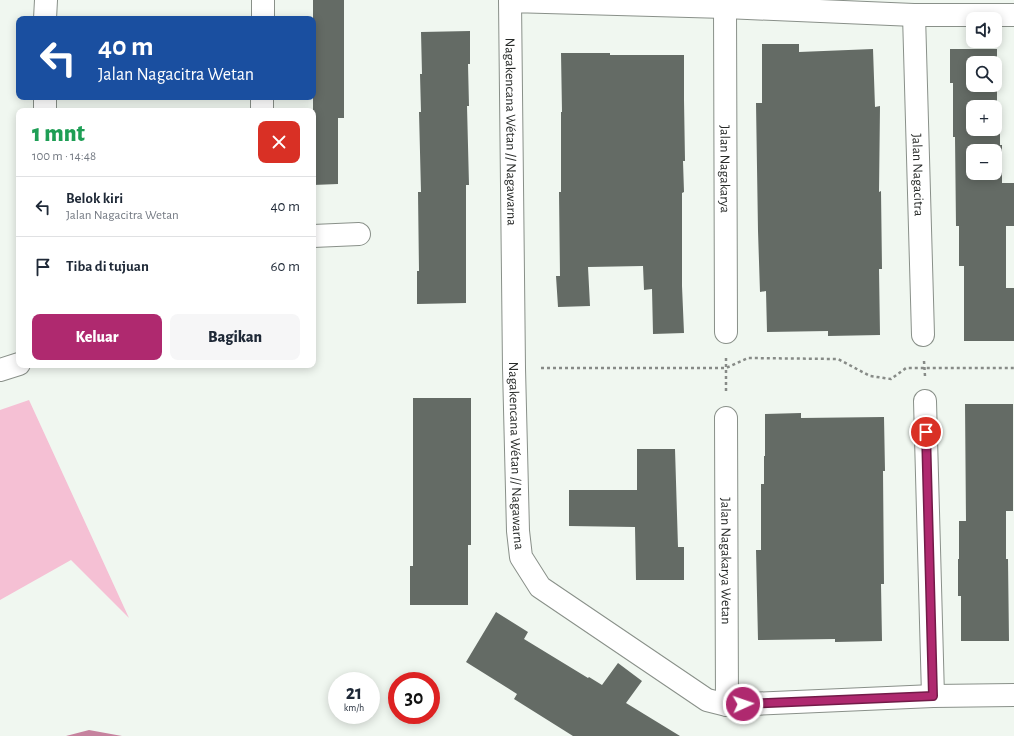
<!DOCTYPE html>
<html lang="id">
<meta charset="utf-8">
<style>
body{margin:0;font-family:"Alegreya Sans",sans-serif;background:#f6f6f7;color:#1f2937;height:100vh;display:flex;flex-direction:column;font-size:15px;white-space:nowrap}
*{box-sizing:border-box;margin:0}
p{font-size:13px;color:#747a83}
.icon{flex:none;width:22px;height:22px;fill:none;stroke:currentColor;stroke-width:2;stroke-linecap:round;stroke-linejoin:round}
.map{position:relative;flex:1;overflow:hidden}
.drawer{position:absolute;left:16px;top:108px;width:300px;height:260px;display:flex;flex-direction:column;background:#fff;border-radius:8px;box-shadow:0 2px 10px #0003}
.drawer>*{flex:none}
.hud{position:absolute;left:16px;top:16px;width:300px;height:84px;border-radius:8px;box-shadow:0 2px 10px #0003;background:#1a4fa0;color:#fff;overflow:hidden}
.fabs{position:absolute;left:966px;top:12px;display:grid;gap:8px}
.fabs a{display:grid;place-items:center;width:36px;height:36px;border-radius:8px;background:#fff;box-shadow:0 2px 10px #0003;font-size:20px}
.speed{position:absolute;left:328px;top:672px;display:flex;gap:8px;font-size:20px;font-weight:700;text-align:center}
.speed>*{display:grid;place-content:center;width:52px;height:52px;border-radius:50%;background:#fff;box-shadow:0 2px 10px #0003;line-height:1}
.speed small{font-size:10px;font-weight:400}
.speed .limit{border:6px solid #d22;background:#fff;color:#111}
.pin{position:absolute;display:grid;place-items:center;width:34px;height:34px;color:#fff;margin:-17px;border:2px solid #fff;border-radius:50%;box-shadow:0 1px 4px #0007}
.me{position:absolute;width:44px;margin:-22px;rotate:87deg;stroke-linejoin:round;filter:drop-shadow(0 0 3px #0008)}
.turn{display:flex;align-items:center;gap:14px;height:84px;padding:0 16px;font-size:18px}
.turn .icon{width:52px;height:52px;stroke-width:2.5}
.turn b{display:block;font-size:28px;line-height:34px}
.round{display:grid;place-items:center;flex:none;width:42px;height:42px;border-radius:8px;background:#f6f6f7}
.head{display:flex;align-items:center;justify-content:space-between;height:68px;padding:0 16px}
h1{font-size:24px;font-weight:800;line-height:30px;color:#1e9e55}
.primary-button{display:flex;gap:8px;margin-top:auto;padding:8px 16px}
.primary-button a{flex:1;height:46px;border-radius:8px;background:#af296f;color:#fff;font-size:16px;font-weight:800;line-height:46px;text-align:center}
.primary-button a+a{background:#f6f6f7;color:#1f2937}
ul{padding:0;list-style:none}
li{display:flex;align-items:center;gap:12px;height:60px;padding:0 16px;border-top:1px solid #e0e1e3}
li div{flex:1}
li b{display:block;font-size:15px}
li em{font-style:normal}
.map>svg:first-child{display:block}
.green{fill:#f5c0d4}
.water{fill:#c6829e}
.building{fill:#646b65;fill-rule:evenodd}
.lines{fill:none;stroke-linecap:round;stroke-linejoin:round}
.street-casing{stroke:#899089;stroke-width:24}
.path{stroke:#878b87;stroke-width:2.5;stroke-dasharray:3 3;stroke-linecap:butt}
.street{stroke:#fff;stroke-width:22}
.route-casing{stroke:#721b48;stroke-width:10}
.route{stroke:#af296f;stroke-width:7}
.labels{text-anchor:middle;stroke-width:4;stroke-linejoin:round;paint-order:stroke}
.street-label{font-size:14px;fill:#272a28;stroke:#fff}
</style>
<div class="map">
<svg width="1014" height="736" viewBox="0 0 1014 736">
<rect width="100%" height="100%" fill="#f0f7f0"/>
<path class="green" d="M29,400l100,218 -58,-58 -71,40v-190z"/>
<path class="water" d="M89,730l33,6h-56z"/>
<path class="building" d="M313,0h31v118h-6v66l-25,1z
M470,31v33h-2l1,42h-2l2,79h-3v118l-49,1v-33h2l-1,-79h3l-2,-80h2l-1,-38h2l-1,-42z
M762,44h37v8l74,-3 2,58 5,-1 -1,86 2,-1 1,78h-3l1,66 -52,1v-5l-61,1 -1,-41 -6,1 -2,-61 -2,-128h6z
M950,49h47v55h3v41h2v38h12v43h-8v62h8v53h-50v-75h-5v-40h-3l-1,-89h-2v-54h-3zM973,63h22v22h-22zM973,107h22v22h-22zM973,151h22v22h-22z
M561,53h49v2h74v45l1,61h-2l1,31 -2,1v93l2,47 -31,1 -1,-45 -8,1 -1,-24 -55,1 2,39 -32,1 -2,-31h4l-1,-84h2v-80h1z
M413,398h58v147h-3v60h-58v-39h3z
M965,404h48v107h-7v48h2l1,82h-48v-45h-3v-37h1v-38h7z
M801,413v5l83,-1 1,54h-2l1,113h-3l1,57 -47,1v-3l-77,1 -2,-90h5v-66h3v-28h1v-42z
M637,449h38l3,98h6v33h-48l-1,-53 -66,-1v-36h68z
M496,612l32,20 -4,7 64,39 1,-1 13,8 16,-22 24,18 -16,22 54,33h-107l-59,-37 3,-5 -51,-32z"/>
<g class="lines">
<g class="street-casing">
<g id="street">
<path id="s1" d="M725,7l1,325"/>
<path id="s2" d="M914,15l9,320"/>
<path id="s3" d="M1014,15h-100l-189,-8 -215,-6 4,367 4,163 3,26 19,30 167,113 20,5 206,-9 81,-1"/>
<path d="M45,19l1,-19"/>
<path d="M263,19v-19"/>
<path d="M45,111v-14"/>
<path d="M262,111v-14"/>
<path d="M313,236l46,-2"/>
<path d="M0,370l19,-6"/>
<path d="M925,401l8,295"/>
<path id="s4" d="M726,418l1,287"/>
</g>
</g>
<path class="path" d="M726,358v35
M924,361l1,15
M541,368h185l22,-10 90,1 32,17 21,3 15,-11h108"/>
<use href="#street" class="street"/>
</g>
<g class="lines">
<g class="route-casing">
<path id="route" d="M743,704l190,-8 -7,-264"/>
</g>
<use href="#route" class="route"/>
</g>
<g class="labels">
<g class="street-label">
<text dy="5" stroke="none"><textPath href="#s3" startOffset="635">Nagakencana Wétan // Nagawarna</textPath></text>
<text dy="5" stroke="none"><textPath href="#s1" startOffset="162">Jalan Nagakarya</textPath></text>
<text dy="5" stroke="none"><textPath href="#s2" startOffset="160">Jalan Nagacitra</textPath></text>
<text dy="5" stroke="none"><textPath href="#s3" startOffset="959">Nagakencana Wétan // Nagawarna</textPath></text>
<text dy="5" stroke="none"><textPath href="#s4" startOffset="143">Jalan Nagakarya Wetan</textPath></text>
</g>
</g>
</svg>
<div class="fabs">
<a><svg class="icon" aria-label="sound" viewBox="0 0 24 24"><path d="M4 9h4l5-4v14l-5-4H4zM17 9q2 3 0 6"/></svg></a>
<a><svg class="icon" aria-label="search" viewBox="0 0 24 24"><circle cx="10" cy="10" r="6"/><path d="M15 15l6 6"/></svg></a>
<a>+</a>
<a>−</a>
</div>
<div class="speed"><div>21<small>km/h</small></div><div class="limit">30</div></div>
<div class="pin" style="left:926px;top:432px;background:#d93025"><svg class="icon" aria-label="arrive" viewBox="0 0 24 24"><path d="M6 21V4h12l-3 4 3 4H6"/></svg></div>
<svg class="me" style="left:743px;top:704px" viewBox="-20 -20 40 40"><circle r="17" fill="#af296f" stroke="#fff" stroke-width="3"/><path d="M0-11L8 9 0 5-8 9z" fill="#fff"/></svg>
<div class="hud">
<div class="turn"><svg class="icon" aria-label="left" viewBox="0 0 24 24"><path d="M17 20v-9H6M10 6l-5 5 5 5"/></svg><div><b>40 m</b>Jalan Nagacitra Wetan</div></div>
</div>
<section class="drawer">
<div class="head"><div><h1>1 mnt</h1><p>100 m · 14:48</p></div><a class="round" style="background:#d93025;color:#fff"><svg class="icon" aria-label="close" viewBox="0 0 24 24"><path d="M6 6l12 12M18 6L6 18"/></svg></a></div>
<ul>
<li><svg class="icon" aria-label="left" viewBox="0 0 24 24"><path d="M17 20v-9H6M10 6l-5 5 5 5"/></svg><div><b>Belok kiri</b><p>Jalan Nagacitra Wetan</p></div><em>40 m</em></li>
<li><svg class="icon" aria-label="arrive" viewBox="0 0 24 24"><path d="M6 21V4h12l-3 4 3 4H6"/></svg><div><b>Tiba di tujuan</b></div><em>60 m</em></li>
</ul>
<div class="primary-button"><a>Keluar</a><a>Bagikan</a></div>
</section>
</div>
